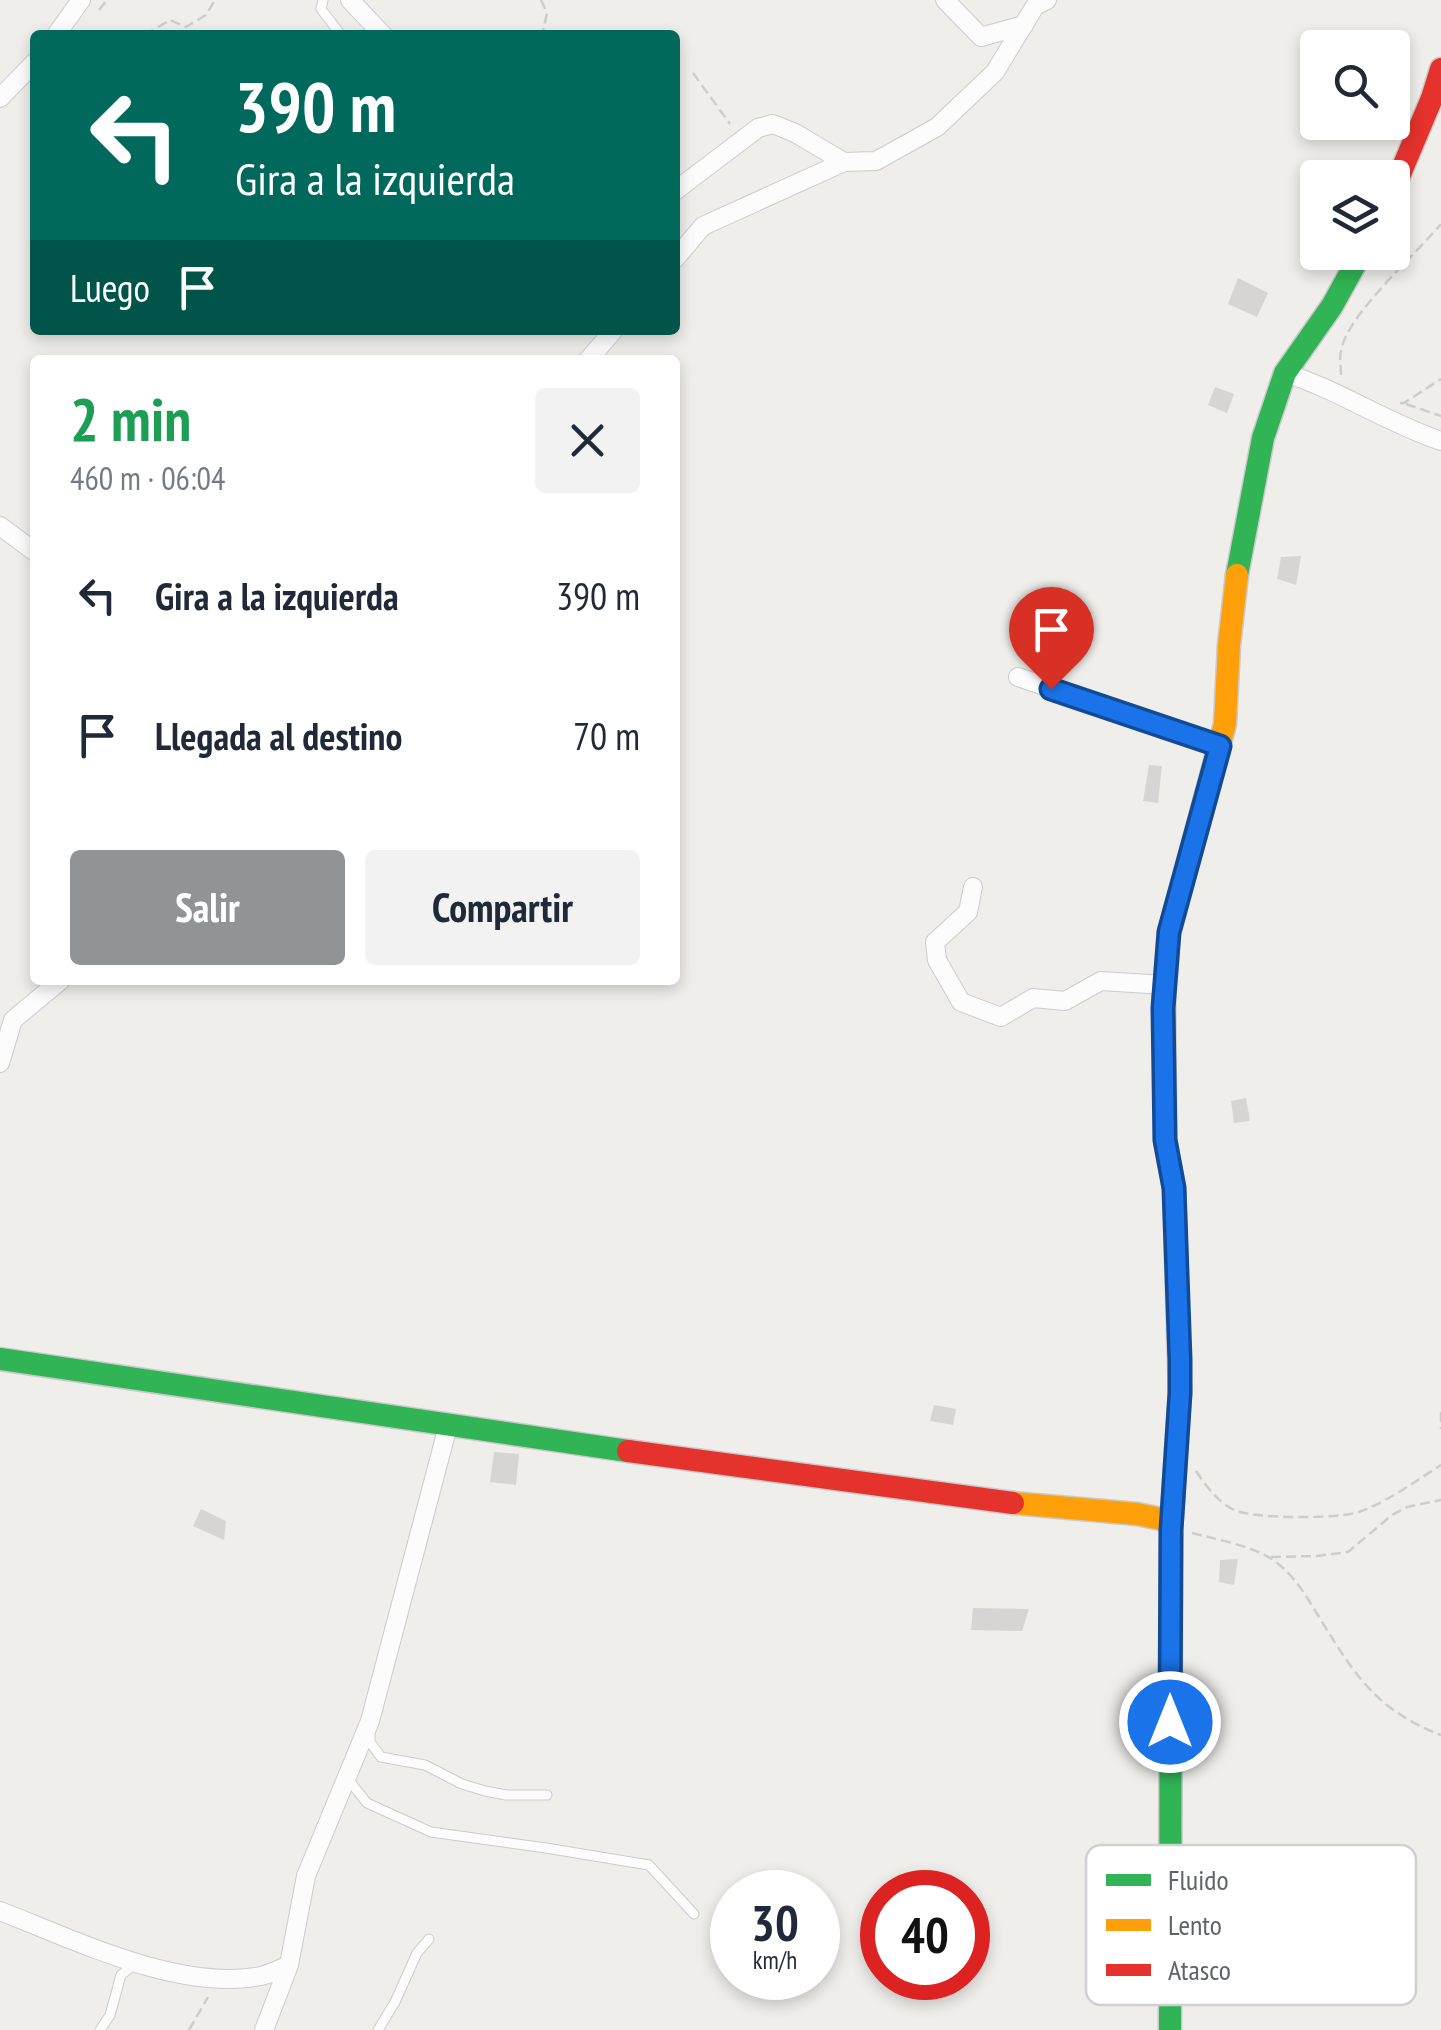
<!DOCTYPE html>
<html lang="es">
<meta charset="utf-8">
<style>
body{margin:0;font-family:"PT Sans Narrow",sans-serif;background:#f2f2f3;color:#1f2937;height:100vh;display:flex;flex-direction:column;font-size:38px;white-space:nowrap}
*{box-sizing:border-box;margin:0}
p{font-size:32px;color:#747a83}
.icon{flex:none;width:55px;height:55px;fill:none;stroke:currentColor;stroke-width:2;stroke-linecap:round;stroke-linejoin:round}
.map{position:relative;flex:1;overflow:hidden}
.sheet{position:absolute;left:30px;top:355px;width:650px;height:630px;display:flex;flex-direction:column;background:#fff;border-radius:10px;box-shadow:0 5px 15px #0003}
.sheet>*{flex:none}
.guide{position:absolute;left:30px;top:30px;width:650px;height:305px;border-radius:10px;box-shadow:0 5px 15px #0003;background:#00695c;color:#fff;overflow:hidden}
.buttons{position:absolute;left:1300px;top:30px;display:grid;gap:20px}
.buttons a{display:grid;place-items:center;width:110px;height:110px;border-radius:10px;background:#fff;box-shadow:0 5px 15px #0003;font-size:50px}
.speed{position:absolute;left:710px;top:1870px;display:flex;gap:20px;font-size:50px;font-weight:700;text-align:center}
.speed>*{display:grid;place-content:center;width:130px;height:130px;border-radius:50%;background:#fff;box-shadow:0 5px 15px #0003;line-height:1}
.speed small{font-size:25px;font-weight:400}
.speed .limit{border:15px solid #d22;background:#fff;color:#111}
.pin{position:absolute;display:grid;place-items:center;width:85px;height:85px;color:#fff;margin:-102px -42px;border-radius:50% 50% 50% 0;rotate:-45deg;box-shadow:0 0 10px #0007}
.pin .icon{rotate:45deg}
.me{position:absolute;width:110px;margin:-55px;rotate:0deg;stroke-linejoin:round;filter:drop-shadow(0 0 8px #0008)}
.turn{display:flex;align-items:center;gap:35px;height:210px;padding:0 40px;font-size:45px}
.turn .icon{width:130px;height:130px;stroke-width:2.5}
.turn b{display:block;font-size:70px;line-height:85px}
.then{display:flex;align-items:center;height:95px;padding:0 40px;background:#0003;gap:20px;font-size:38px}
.round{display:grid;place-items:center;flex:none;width:105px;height:105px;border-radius:10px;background:#f2f2f3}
.summary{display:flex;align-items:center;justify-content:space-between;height:170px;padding:0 40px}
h1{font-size:60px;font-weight:600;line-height:75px;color:#1e9e55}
.button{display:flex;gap:20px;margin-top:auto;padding:20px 40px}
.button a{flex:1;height:115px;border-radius:10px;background:#919496;color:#fff;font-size:40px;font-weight:600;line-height:115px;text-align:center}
.button a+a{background:#f2f2f3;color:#1f2937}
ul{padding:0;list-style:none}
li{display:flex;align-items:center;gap:30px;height:140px;padding:0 40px}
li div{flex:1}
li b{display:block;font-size:38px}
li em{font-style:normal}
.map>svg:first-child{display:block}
.building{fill:#d6d5d3}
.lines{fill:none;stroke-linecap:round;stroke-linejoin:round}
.lane-casing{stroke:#cbcccc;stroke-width:11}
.street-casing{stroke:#cbcccc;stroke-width:20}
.fast-casing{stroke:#cacacb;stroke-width:25}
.slow-casing{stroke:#cacacb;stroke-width:25}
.jam-casing{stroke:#cacacb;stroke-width:25}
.path{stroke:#cacfcc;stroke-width:2.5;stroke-dasharray:10 5;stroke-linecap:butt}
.lane{stroke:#fdfcfc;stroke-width:9}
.street{stroke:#fdfcfc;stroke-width:18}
.fast{stroke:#30b455;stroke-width:22}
.slow{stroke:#ff9f0a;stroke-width:22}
.jam{stroke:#e5322d;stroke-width:22}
.route-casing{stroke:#114b97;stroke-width:25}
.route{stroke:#1a73e8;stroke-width:18}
.key{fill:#fff;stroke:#cfd0d2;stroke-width:2.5}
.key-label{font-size:28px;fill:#5f6368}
</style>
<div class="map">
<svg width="1441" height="2030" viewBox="0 0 1441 2030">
<rect width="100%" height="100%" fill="#efeeea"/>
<path class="building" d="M1238,278l30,15 -11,24 -29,-13z
M1215,387l19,7 -7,19 -19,-8z
M1301,556l-5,29 -19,-6 4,-22z
M1149,765l13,1 -4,37 -15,-2z
M1246,1098l4,23 -16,2 -3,-22z
M934,1405l22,4 -3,16 -23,-4z
M494,1452l25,2 -3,31 -26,-3z
M201,1509l25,12 -2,19 -31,-14z
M1238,1559l-4,26 -15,-3 1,-22z
M973,1608l56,1 -7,22 -51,-1z"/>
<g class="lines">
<g class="lane-casing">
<path id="lane" d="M323,0l-2,9 20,26
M370,1733v9l11,15 44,8 37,19 23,7 21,4h41
M347,1778l20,25 64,29 115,16 103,17 45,49
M100,2030l10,-15 11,-40 14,-11
M378,2030l17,-28 22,-49 12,-14"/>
</g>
<g class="street-casing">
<path id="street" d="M350,0l33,35
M945,0l36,37 43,-12
M56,35l25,-35
M0,98l35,-36
M675,191l83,-63 15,-4 22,9 49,29
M675,259l28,-33 141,-64 32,-1 61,-34 58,-55 40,-66 12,-6
M588,360l26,-30
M1285,373c54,17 102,50 156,68
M0,526l35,26
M1018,677l202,69
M973,887l-5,25 -33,30 2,18 24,42 40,15 32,-19 32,3 36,-20 64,4
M0,1063l13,-43 48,-40
M0,1911c75,29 180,81 261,65 9,-2 19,-7 28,-11
M264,2030l25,-65 17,-89 64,-155 78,-295"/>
</g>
<g class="fast-casing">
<path id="fast" d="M1237,575l26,-137 22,-65 47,-67 30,-54
M1164,997l1,143 9,48 6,205 -9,137 -1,500
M0,1359l628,92"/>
</g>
<g class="slow-casing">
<path id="slow" d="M1164,997l5,-64 56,-209 4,-79 8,-70
M1013,1503l124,11 34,7"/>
</g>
<g class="jam-casing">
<path id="jam" d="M1392,193l40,-95 9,-29
M628,1451l385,52"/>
</g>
<path class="path" d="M541,0l6,13 -5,22
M99,10l8,-10
M145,35l25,-15 16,7 20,-12 9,-15
M693,73l37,51
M1341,375c0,-7 -2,-17 0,-24 5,-35 76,-98 100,-127
M1400,403h4l37,-24
M1406,404l35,12
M1441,1412v17
M1196,1471c10,15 21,30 38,39 18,9 105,9 125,2 30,-11 55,-30 82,-47
M1192,1533c23,6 61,13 81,27 22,15 34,38 48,60 34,56 57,91 120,115
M1271,1557l46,-1 31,-4 44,-37 15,-8 34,-7
M189,2030l19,-33"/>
<use href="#lane" class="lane"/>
<use href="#street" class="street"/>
<use href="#fast" class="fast"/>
<use href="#slow" class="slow"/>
<use href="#jam" class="jam"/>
</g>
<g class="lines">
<g class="route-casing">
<path id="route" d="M1051,689l169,57 -51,186 -6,76 2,132 9,48 6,172v33l-9,137 -1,192"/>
</g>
<use href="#route" class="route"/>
</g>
<rect x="1086" y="1845" width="330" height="160" rx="15" class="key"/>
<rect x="1106" y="1874" width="45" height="12" fill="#30b455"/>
<rect x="1106" y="1919" width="45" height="12" fill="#ff9f0a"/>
<rect x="1106" y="1964" width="45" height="12" fill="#e5322d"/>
<g class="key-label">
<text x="1168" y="1890">Fluido</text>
<text x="1168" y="1935">Lento</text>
<text x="1168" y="1980">Atasco</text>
</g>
</svg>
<div class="buttons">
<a><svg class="icon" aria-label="search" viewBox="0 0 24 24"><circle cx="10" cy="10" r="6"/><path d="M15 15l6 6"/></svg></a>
<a><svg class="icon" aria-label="layers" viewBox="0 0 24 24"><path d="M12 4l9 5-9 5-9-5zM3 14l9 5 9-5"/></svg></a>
</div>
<div class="speed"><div>30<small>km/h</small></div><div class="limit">40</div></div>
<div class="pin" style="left:1051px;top:689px;background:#d93025"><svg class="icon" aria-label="arrive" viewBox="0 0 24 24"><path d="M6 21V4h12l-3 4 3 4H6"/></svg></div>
<svg class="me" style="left:1170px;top:1722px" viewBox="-20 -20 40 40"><circle r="17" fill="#1a73e8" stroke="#fff" stroke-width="3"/><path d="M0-11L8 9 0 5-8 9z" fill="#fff"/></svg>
<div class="guide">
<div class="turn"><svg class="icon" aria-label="left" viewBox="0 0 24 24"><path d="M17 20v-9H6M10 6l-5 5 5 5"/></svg><div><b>390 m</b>Gira a la izquierda</div></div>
<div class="then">Luego<svg class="icon" aria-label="arrive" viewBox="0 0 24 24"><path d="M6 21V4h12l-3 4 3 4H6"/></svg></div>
</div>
<section class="sheet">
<div class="summary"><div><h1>2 min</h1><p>460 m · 06:04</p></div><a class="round"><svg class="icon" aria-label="close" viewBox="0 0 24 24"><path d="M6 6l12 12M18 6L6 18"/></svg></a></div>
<ul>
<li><svg class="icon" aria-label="left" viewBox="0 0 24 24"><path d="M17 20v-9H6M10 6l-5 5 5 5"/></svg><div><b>Gira a la izquierda</b></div><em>390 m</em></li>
<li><svg class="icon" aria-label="arrive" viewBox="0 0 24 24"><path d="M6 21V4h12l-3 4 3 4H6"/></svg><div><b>Llegada al destino</b></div><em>70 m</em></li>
</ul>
<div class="button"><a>Salir</a><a>Compartir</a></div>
</section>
</div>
